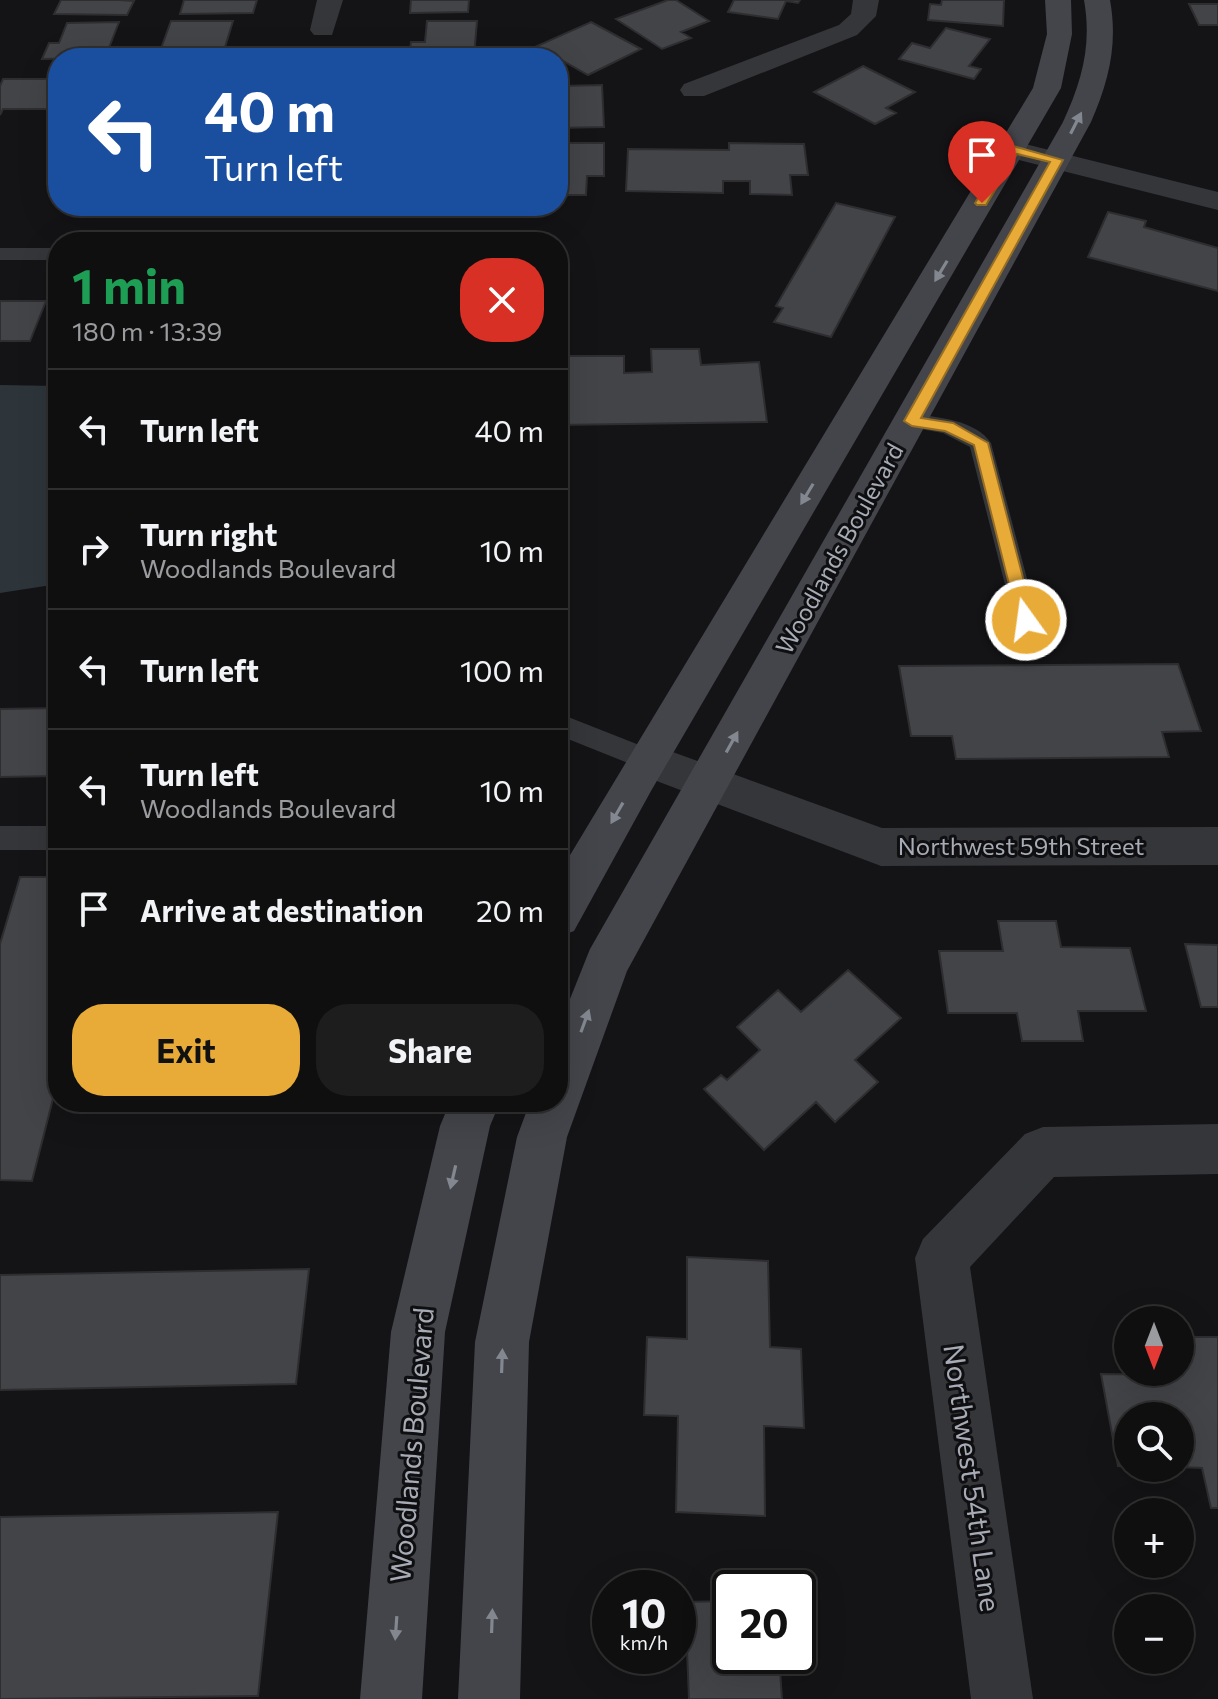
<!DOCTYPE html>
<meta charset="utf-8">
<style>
body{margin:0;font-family:Commissioner,sans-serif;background:#1d1d1e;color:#f1f3f6;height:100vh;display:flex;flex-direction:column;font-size:30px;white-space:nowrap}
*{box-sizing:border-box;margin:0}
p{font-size:26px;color:#9b9c9f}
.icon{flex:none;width:44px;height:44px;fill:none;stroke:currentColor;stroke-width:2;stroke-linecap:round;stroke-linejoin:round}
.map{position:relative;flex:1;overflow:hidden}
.details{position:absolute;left:48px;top:232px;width:520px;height:880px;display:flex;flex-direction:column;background:#0f0f10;border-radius:32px;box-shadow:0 8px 32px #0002,0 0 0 2px #2f2f30}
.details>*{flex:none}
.guide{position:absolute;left:48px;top:48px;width:520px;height:168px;border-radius:32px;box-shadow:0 8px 32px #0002,0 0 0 2px #2f2f30;background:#1a4fa0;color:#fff;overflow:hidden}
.needle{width:52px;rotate:180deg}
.tools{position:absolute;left:1114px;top:1306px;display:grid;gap:16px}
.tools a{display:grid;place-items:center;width:80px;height:80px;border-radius:50%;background:#0f0f10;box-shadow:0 8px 32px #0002,0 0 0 2px #2f2f30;font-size:40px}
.speed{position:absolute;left:592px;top:1570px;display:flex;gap:16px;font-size:40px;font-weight:700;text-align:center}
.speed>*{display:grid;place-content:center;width:104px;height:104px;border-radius:50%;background:#0f0f10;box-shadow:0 8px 32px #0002,0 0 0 2px #2f2f30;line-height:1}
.speed small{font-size:20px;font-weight:400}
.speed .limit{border:4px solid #111;border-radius:12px;background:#fff;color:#111}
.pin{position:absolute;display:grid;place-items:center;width:68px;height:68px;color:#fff;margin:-82px -34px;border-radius:50% 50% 50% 0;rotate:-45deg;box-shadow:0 0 8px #0007}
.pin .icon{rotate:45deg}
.me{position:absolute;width:88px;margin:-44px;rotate:346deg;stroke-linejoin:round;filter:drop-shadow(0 0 6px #0008)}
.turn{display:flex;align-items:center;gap:28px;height:168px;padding:0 24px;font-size:36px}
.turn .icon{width:104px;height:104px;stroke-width:2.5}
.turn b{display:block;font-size:56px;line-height:68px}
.round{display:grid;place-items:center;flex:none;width:84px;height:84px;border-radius:32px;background:#1d1d1e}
.head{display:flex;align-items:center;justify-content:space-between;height:136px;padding:0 24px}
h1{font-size:48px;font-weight:700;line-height:60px;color:#1e9e55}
.primary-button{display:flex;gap:16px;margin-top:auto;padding:16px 24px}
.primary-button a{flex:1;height:92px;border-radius:32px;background:#e9ab38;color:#111;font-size:32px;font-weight:700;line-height:92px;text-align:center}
.primary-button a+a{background:#1d1d1e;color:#f1f3f6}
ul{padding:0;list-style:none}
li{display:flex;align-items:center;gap:24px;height:120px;padding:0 24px;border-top:2px solid #2f2f30}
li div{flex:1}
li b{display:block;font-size:30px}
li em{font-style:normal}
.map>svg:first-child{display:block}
.water{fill:#2d353b}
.building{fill:#434448;stroke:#2e2e31;stroke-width:2}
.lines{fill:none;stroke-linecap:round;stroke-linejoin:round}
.lane{fill:#35363a;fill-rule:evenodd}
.street{fill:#35363a;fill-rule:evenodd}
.secondary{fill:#43454a;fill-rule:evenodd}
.oneway{fill:#838790}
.route{fill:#e9ab38;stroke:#976f24;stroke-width:2}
.labels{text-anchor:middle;stroke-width:6;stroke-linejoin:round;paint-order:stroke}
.street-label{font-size:24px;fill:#a6abb5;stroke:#0f0f11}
.near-street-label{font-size:28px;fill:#a6abb5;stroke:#0f0f11}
</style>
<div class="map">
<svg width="1218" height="1699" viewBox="0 0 1218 1699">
<rect width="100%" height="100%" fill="#141416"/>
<path class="water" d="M0,385l58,1v198l-58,9z"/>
<path class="building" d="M61,0h59l14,1 -7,14 -73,-1z
M184,0h73l-4,13 -73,1z
M411,0h58l-1,12 -58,1z
M668,0h8l33,21 -28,11 10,6 -29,11 -46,-30z
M734,0h66l-2,3 -12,-2 -8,18 -50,-7z
M942,0h62l-1,26 -75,-6 2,-16 11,1z
M1189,4h29v21h-19z
M171,21h62l-11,36h-64z
M427,21h50l-3,35 -65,1 2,-15h14z
M119,22l-14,36 -63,1 7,-16h10l8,-20z
M591,22l50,27 -53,26 -51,-29z
M946,28l44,11 -21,27 12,3 -7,10 -75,-20 13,-16 18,5z
M863,66l52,26 -29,16 10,5 -21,11 -61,-32z
M58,72v37h-55l-3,6v-29l3,-7h51z
M602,85l2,42 -46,1v-42z
M558,143h46v33h-17l-1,19h-28z
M729,143l75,1 4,31h-18l2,20 -42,-1v-13h-27v12l-97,-2 2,-42 101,1z
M836,203l59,14 -64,120 -57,-15 9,-14 -7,-2z
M1108,212l38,9 -2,6 74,21v43l-130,-34z
M0,301h46l-16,40h-30z
M651,349h48l2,16 58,-3 8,60 -209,3v-44h10v-25h56v17l28,-1z
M1178,664l23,67 -39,1 7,25 -213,2 -4,-23h-41l-12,-70z
M58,708v68l-58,1v-68z
M20,877h38v202l-26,102 -32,-1v-236z
M998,921h58l5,26 69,1 16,63h-68l5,30h-61l-5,-28h-69l-9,-62h64z
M1185,944l33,1v62h-17z
M848,970l53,48 -46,42 23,22 -43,40 -19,-20 -52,48 -60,-61 17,-14 6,5 33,-30 -23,-23 41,-37 23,22z
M687,1257l81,4 2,86 31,2 3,79 -40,-2 1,90 -89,-4 2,-96 -34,-1 3,-78 40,2z
M309,1269l-13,115 -296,6v-115z
M1180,1337h38v171h-7l-9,-40 -22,-1v-51h-52v51l-10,-1 -17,-92 78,1z
M278,1512l-20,184 -258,3v-182z
M730,1601v55h49l3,43h-93l-4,-97z"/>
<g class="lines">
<path class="lane" d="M0,248h58v12h-58z
M912,414c25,3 64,6 79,29l47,177 -3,7 -9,2 -9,-2 -3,-7 -44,-173 -27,-14 -39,-7 -3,-5 3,-5z
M558,713l99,39 4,8 -4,8 -9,3 -90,-36z
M0,826h58v24h-58z"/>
<path class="street" d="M317,0h26l-11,35h-18l-4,-5z
M853,0h26l-3,16 -19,19 -153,61h-20l-4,-6 4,-6 155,-59 12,-11z
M1013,141l205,51v18l-215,-54 -4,-6 4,-6z
M648,743l234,85 336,-1v38l-337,1 -248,-94 -6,-12 6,-12z
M1218,1124v50l-164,3 -84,90 63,432h-62l-56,-441 8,-19 102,-105 18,-7z"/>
<path class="secondary" d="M1045,0h26l1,34 -11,54 -410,703 -77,140 -16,6v-62l475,-787 14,-54z
M1084,0h26c8,44 -1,81 -19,122l-464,849 -47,130 -13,36 -38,205 -9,357h-62l17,-357 42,-205 13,-35h28v-73l32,-80 473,-827c19,-41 29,-77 21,-122z
M450,1102h50l-10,24 -45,206 -23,367h-62l31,-367 49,-206z"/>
</g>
<defs><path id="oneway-solid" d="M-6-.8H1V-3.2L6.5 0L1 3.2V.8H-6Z" transform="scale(2)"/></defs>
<g class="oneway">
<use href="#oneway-solid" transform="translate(1076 123) rotate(-63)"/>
<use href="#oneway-solid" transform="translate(941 271) rotate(121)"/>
<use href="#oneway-solid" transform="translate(807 494) rotate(121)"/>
<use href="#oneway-solid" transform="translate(732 742) rotate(-61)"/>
<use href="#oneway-solid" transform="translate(617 813) rotate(120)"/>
<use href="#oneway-solid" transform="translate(585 1021) rotate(-70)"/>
<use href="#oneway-solid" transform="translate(453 1177) rotate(103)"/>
<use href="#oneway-solid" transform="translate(502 1361) rotate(-88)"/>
<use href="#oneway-solid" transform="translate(492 1621) rotate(-88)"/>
<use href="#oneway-solid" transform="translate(396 1628) rotate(94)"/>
</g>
<path class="route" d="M1013,146l50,14 -142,258 32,5 35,20 46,177 -8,6 -8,-6 -44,-175 -29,-14 -33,-5 -8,-5 146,-259 -33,-8 -31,51h-9l-2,-2 32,-53z"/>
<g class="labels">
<g class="street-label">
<text transform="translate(840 549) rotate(-61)" y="8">Woodlands Boulevard</text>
<text x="1021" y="855">Northwest 59th Street</text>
</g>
<g class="near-street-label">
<text transform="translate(412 1445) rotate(-85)" y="10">Woodlands Boulevard</text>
<text transform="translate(972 1478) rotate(82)" y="10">Northwest 54th Lane</text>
</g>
</g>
</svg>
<div class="tools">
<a><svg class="needle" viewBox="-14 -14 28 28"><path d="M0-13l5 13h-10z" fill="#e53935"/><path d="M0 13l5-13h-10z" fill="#9b9c9f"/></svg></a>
<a><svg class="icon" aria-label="search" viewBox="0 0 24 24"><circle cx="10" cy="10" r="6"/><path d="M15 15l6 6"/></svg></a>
<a>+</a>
<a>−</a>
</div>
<div class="speed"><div>10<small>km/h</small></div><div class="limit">20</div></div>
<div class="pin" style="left:982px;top:203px;background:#d93025"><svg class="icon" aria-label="arrive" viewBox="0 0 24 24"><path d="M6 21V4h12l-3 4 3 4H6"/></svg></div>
<svg class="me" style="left:1026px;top:620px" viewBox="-20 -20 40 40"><circle r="17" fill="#e9ab38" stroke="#fff" stroke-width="3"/><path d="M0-11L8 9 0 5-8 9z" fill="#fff"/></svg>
<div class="guide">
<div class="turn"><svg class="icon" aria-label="left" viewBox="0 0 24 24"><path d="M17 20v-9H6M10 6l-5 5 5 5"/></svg><div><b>40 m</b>Turn left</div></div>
</div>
<section class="details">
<div class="head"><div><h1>1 min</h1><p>180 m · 13:39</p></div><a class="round" style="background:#d93025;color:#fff"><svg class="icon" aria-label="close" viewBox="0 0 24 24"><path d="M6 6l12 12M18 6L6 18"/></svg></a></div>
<ul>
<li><svg class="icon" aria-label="left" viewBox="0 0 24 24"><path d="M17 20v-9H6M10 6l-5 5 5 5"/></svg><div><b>Turn left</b></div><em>40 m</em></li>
<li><svg class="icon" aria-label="right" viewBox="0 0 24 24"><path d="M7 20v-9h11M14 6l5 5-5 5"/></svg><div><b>Turn right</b><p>Woodlands Boulevard</p></div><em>10 m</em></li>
<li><svg class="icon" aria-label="left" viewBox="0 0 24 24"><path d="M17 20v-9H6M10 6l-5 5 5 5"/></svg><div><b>Turn left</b></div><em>100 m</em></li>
<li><svg class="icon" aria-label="left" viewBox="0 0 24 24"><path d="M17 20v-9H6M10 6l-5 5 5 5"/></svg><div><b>Turn left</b><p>Woodlands Boulevard</p></div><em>10 m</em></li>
<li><svg class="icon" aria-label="arrive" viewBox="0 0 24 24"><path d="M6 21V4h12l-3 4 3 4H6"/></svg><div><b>Arrive at destination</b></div><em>20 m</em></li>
</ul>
<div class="primary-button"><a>Exit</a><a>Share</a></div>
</section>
</div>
